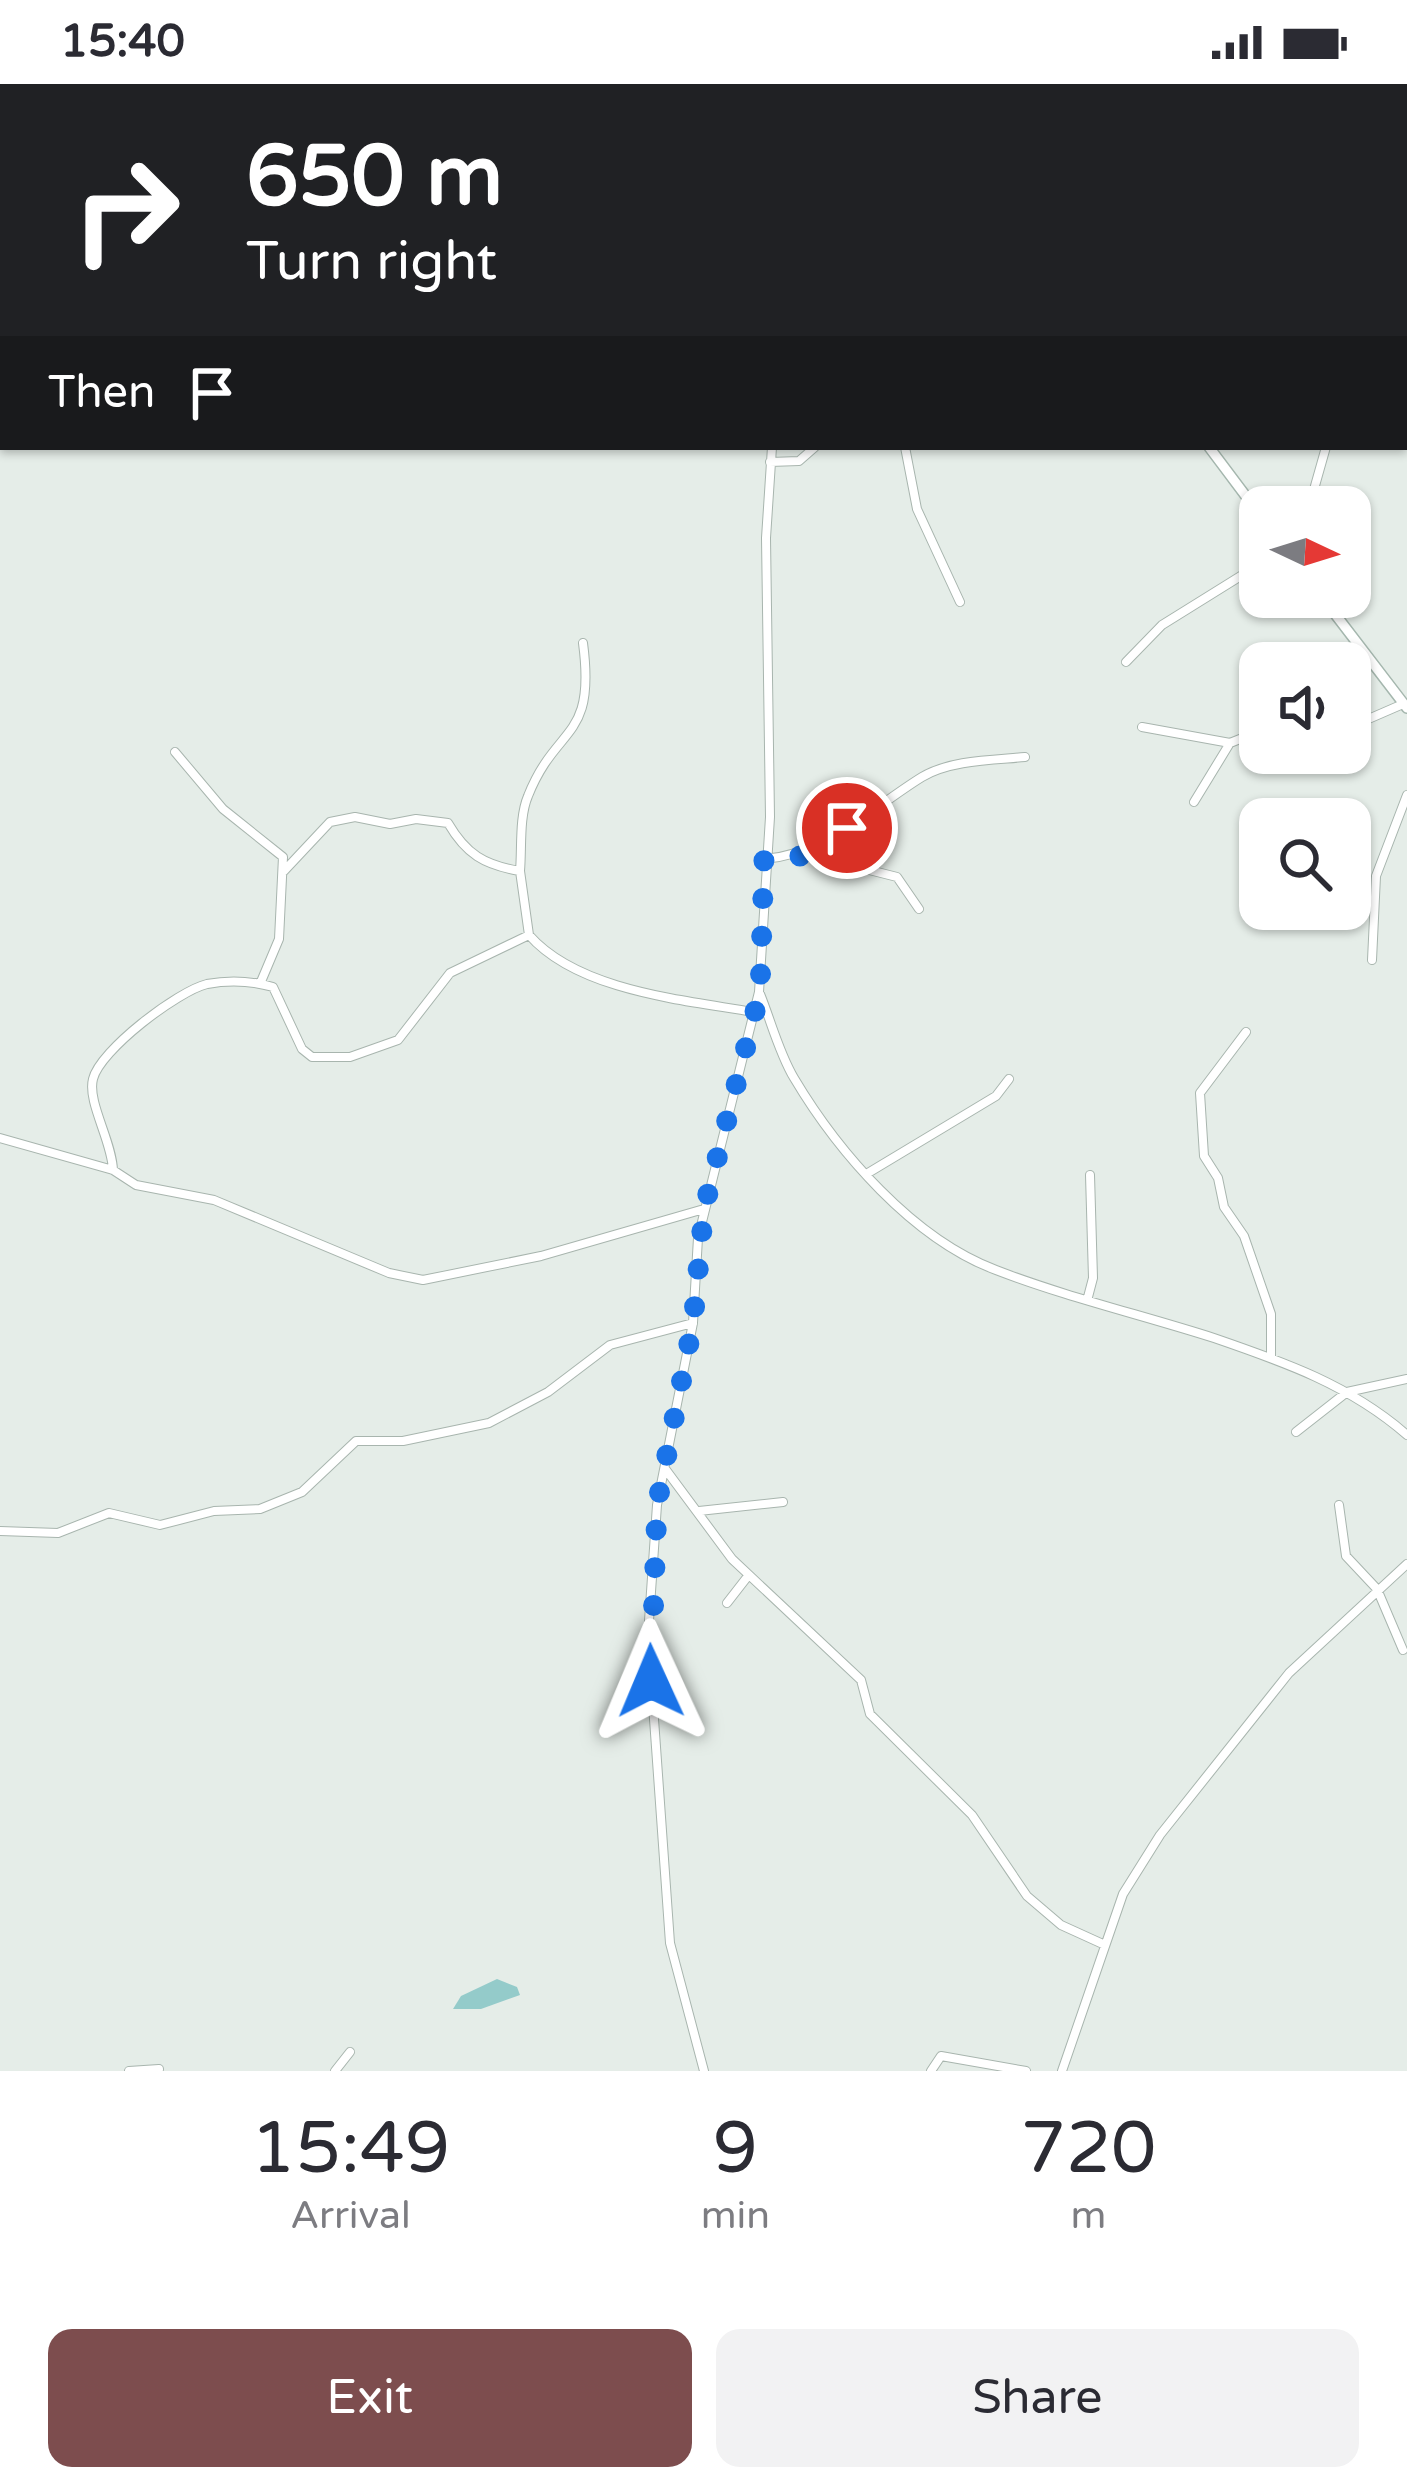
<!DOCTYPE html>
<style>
body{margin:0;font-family:"Varela Round",sans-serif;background:#f2f2f3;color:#2b2b33;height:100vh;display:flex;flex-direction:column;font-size:45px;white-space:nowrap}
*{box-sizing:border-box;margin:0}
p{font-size:39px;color:#7c7c81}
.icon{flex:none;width:66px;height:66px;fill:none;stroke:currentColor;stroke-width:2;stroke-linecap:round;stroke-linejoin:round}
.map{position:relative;height:1987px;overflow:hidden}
.side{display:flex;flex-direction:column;background:#fff;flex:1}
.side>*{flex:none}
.guide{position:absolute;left:0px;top:0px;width:1407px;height:366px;box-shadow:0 3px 9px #0004;background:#202124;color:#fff;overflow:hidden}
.needle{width:78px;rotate:94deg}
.buttons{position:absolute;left:1239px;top:402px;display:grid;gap:24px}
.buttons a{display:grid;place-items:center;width:132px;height:132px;border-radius:24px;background:#fff;box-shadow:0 3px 9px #0004;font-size:60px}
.pin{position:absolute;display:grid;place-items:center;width:102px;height:102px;color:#fff;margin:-51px;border:6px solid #fff;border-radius:50%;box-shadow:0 3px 12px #0007}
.me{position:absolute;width:132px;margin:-66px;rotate:359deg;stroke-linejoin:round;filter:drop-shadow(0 0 9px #0008)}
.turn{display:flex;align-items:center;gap:42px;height:252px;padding:0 48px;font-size:54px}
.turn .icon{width:156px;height:156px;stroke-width:2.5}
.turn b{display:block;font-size:84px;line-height:102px}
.then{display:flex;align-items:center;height:114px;padding:0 48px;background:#0003;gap:24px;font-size:45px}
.eta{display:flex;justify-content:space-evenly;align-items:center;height:204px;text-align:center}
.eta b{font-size:72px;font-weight:600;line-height:84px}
.button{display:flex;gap:24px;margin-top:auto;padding:24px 48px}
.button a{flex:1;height:138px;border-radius:24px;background:#7d4d4e;color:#fff;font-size:48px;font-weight:600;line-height:138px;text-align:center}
.button a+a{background:#f2f2f3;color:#2b2b33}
.status{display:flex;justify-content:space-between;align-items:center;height:84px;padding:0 60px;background:#fff;direction:ltr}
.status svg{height:33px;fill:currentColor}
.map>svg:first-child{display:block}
.water{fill:#94cbca}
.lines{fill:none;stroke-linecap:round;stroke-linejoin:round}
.minor-casing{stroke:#a8b5ae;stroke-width:10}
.secondary-casing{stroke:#a5b7ae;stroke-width:12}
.minor{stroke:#fff;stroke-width:8}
.secondary{stroke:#fff;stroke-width:9}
.route{stroke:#1a73e8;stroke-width:21;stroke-dasharray:0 37.8}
</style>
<div class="status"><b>15:40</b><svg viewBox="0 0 49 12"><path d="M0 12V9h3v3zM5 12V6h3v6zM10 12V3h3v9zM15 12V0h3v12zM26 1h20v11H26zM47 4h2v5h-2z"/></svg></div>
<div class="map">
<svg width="1407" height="1987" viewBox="0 0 1407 1987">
<rect width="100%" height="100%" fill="#e5ede8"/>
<path class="water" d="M497,1895l20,8 3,8 -39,14h-28l8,-13z"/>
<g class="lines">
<g class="minor-casing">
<path id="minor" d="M987,0l6,3
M1339,0v3
M843,3l1,-3
M1404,32l3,-1
M905,363l12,62 43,93
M770,378l29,-1 16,-14
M1309,423l17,-60
M1126,578l36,-37 98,-61
M1142,643l88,16
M1350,643l53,-23
M175,668l48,57 60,48 -4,82 -19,45
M1194,718l36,-59 30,-12
M806,770l91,23 22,32
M764,775c64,-5 106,-50 158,-82 28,-17 72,-17 103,-20
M284,787l46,-49 25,-5 35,7 26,-5 32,4c18,31 36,42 72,48l9,64
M520,787c2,-23 -1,-54 8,-75 29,-73 68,-54 55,-153
M1372,876l4,-84 31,-81
M760,910c11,27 19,59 34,84 44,74 119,161 202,192 70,27 146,45 218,68 70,24 136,47 193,97
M1246,948l-46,61 4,63 14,22 6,29 20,29 27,78v42
M0,1054l113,32 23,15 78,15 175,73 34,7 118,-24 163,-47
M113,1086c-1,-29 -26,-68 -20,-91 7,-29 85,-88 114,-95 21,-4 45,-3 66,3l29,62 10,8h38l48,-17 52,-67 79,-38c49,56 155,65 224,77
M868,1089l128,-77 13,-17
M1088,1213l5,-19 -3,-103
M1296,1348l51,-40 60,-13
M666,1386l66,89 129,121 9,34 102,101 55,81 34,29 44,20
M1339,1421l7,51 31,33 26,61
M699,1427l84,-9
M0,1447l58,2 51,-20 51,12 54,-14 46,-2 42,-17 54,-51h47l86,-18 59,-31 62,-47 83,-22
M727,1519l21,-27
M129,1987l30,-2
M335,1987l15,-19
M704,1987l-34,-128 -22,-308 9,-130 36,-182 5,-85 61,-246 11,-175 -4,-279 6,-91
M931,1987l10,-15 85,15
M1062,1987l61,-177 37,-59 129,-162 118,-109"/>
</g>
<g class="secondary-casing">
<path id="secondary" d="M941,0l3,3
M1209,363l51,68
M1322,513l85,111"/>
</g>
<use href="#minor" class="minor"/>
<use href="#secondary" class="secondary"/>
</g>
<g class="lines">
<path class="route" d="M651,1597l6,-176 36,-182 11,-114 56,-217 4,-133 36,-3 47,-28"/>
</g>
</svg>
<div class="buttons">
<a><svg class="needle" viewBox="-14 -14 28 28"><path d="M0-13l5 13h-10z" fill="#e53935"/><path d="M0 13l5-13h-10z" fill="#7c7c81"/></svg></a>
<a><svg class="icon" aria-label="sound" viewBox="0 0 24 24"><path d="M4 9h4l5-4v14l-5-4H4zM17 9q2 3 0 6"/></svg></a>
<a><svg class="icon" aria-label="search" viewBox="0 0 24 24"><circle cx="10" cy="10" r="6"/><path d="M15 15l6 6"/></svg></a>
</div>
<div class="pin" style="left:847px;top:744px;background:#d93025"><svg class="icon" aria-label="arrive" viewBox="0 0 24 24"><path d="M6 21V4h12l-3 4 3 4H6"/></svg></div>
<svg class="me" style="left:651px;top:1597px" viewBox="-20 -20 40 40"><path d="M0-17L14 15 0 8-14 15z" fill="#1a73e8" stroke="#fff" stroke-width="4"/></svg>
<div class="guide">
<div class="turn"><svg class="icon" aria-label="right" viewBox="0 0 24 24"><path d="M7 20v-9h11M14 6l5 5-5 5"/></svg><div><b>650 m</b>Turn right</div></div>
<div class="then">Then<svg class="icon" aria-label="arrive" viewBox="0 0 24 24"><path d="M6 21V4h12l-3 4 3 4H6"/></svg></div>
</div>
</div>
<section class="side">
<div class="eta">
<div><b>15:49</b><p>Arrival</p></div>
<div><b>9</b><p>min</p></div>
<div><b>720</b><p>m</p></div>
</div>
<div class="button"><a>Exit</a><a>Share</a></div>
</section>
